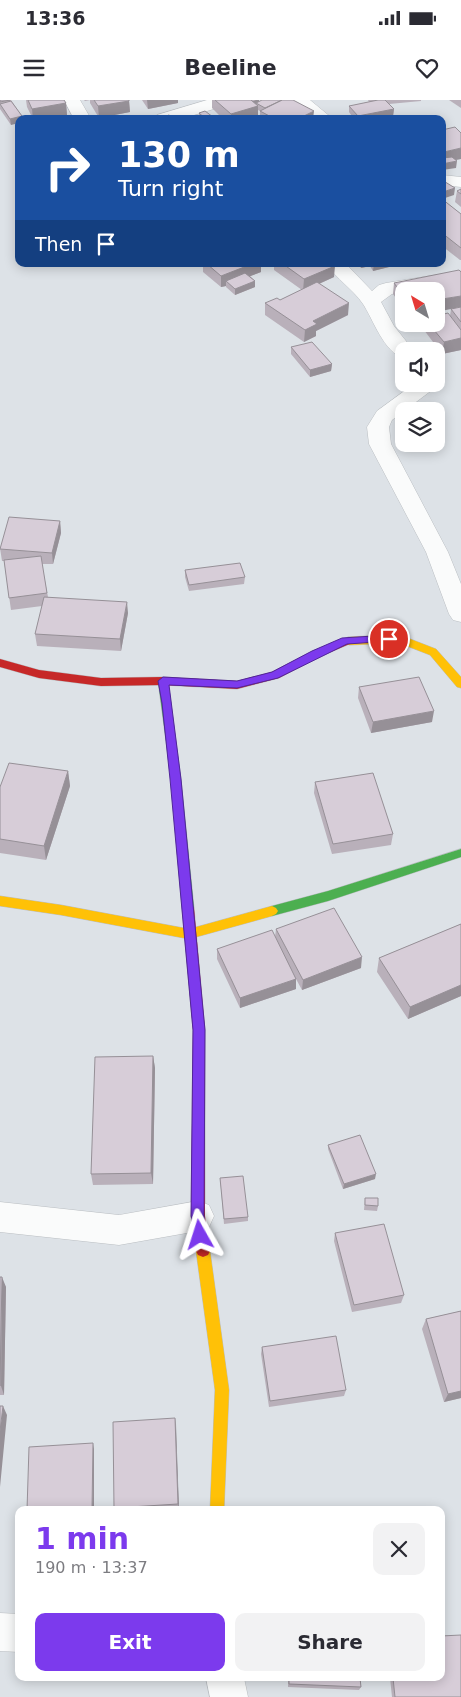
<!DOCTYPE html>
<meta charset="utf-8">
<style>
body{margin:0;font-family:"DejaVu Sans",sans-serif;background:#f2f2f3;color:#2b2b33;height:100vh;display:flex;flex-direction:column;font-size:19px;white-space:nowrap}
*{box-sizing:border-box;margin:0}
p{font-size:16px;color:#7c7c81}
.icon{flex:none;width:28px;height:28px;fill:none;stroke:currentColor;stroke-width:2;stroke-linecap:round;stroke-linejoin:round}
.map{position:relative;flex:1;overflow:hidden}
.drawer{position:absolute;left:15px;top:1406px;width:430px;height:175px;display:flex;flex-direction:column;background:#fff;border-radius:10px;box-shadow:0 2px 12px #0003}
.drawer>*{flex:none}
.top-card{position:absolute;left:15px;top:15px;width:431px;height:152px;border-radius:10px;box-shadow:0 2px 12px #0003;background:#1a4fa0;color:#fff;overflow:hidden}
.needle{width:32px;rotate:322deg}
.buttons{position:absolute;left:395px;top:182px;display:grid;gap:10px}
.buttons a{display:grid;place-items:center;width:50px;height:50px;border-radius:10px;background:#fff;box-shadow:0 2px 12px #0003;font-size:25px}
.pin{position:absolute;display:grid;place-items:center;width:42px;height:42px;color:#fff;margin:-21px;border:2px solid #fff;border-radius:50%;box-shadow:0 1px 5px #0007}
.me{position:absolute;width:55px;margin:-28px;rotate:354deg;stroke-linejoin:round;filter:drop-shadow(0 0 4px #0008)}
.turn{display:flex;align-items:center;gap:18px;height:105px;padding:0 20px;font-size:22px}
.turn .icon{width:65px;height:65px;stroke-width:2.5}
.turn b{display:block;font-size:35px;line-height:42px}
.then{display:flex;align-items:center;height:48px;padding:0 20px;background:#0003;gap:10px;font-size:19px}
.round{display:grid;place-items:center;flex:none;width:52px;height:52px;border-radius:10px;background:#f2f2f3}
.headline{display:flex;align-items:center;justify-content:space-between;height:85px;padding:0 20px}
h1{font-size:30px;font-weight:600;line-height:38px;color:#7c3aed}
.primary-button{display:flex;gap:10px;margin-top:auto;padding:10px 20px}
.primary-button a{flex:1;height:58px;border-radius:10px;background:#7c3aed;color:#fff;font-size:20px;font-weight:600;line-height:58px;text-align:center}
.primary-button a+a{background:#f2f2f3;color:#2b2b33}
.status{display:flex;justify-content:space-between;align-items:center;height:35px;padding:0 25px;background:#fff;direction:ltr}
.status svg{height:14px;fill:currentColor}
header{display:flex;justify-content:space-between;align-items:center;height:65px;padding:0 20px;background:#fff;font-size:22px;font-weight:600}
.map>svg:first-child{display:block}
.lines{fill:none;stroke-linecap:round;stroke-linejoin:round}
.street-casing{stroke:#babec2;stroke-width:1}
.fast-casing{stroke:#babec2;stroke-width:1}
.slow-casing{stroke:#babec2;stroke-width:1}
.jam-casing{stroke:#babec2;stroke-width:1}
.street{fill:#fafbfb;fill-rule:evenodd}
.fast{fill:#4caf50;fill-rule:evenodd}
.slow{fill:#ffc107;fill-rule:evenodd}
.jam{fill:#c62828;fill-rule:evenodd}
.wall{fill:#b9b0ba}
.shaded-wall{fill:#969097}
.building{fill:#d7cdd8;stroke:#969097}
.route{fill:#7c3aed;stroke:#51269a}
</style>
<div class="status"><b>13:36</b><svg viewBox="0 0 49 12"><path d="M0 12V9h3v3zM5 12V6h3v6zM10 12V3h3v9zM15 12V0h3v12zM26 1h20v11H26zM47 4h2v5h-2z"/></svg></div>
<header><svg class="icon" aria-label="menu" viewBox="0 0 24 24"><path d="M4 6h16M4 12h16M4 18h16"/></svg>Beeline<svg class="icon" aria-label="heart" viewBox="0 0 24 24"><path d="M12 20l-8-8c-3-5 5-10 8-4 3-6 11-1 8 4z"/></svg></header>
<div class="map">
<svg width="461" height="1597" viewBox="0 0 461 1597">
<rect width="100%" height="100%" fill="#dde2e7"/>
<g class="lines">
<g class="street-casing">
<path id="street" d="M64,0h16l11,19h-17z
M207,0h25l-2,4 -49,15h-26l2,-4z
M291,0h19l23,19h-19z
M442,75l19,2v10l-19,-2z
M327,164h19l26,27 7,-6 7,-2 75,-12v12l-69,11 -11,8 13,24 20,25h-10v7c-20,-5 -31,-39 -41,-54 -10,-15 -27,-25 -36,-40z
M414,284h20l1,2 -3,4 -40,30 -3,7 2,17 57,108 13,32v38l-8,-2 -4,-6 -23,-62 -57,-108 -2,-17 10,-16z
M198,1101l11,4 5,11 -5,11 -11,4 -79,14 -119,-13v-30l119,13z
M0,1513l19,1v38l-19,-1z
M206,1578h38l4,19h-38z"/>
</g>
<g class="fast-casing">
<path id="fast" d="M163,577l5,4 13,98 13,129 -2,3h-8l-2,-3 -11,-129 -13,-98z
M461,749v8l-133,44 -56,15 -4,-2 -2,-3 2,-3 4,-2 56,-15z"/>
</g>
<g class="slow-casing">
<path id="slow" d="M400,535l36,14 25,28v11l-4,-1 -27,-32 -31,-12 -50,2 -5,-4 5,-4z
M0,796l61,9 128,24 83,-23 4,2 2,3 -2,3 -4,2 -83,23 -128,-24 -61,-9z
M203,1145l5,2 2,4 19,139 -5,120h-14l5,-120 -19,-139 2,-4z"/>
</g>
<g class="jam-casing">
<path id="jam" d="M349,537l5,4 -2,2 -33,14 -40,21 -42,11 -74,-4 -62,1 -62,-8 -39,-11v-8l39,11 62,8 62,-1 74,4 35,-9 41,-21z
M188,803l4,2 2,3 11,122v186l5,35 -2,4 -5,2 -5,-2 -2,-4 -5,-35 2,-186 -11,-122 2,-3z"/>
</g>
<use href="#street" class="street"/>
<use href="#fast" class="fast"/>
<use href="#slow" class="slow"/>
<use href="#jam" class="jam"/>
</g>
<path class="wall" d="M0,0h11l11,16v3h-3l-8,6 -11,-16z
M26,0h38l2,3 1,12 -26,4h-8l-6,-12z
M84,0h45l1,12 -31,6 -9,-15v-3l-5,1z
M142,0h36v3l-30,6z
M212,0h47v1l54,18h-53v-8l-2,-1v8l-3,1h-32l-11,-11z
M368,0h53v1l-32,3 5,5 -1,7 -16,3h-23l-5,-7v-6l20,-4z
M449,0h12v8z
M199,13l14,6h-14z
M461,89v18l-6,-5 2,-11z
M442,99l19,15v46h-1l-18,-14z
M203,164h58v8l-11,4 5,5v6l-20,8 -9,-8v-1l-5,1 -18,-15z
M274,164h58l2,13 -15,7 29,31 -32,16v5l-12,6 -39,-27v-12l15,-3 22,-10 -28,-20z
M358,164h31v3l-16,4 -3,-5 -9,2z
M394,183l10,8v18l-11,-15z
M461,207v43l-19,4 -18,-24v-6h12l14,-8 1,-7z
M291,247l41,17 -1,7 -21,6 -19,-23z
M60,421l1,12 -8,31h-11l6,33 80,16 -7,38 -84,-5 -2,-12 7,-28 -31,4 -7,-49h-2l-2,-13z
M185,470l60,7 -1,7 -55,7 -4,-14z
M359,587l73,35 -61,11 -13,-35z
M68,671l2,15 -24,74 -46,-7v-66z
M315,682l78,52 -2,11 -59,9 -18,-61z
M461,824v72l-53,23 -31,-47 2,-14z
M276,829l85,39 -59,22 -6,-11v10l-56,19 -23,-49v-10l58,-12z
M153,956l2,12 -2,116 -60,1 -2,-11z
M328,1045l47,34 -32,10 -15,-40z
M220,1078l28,39v4l-24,3z
M365,1098l13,8 -1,5 -13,-1z
M335,1133l69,62 -3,8 -49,9 -18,-71z
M0,1177l6,10 -2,108h-4z
M461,1211v87l-17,4 -22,-73 4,-10z
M262,1247l84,43 -2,6 -75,11 -8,-53z
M175,1318l4,91 -12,1h-53v-2z
M288,1578h72l1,9 -2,3 -71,-3z
M390,1578h51l20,19h-69z"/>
<path class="shaded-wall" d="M147,0h31v3l-30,6z
M256,0h3v5l-3,-2v3l-5,-4z
M129,1l1,11 -31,6 -1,-12z
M66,3l1,12 -26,4h-8l-1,-10z
M258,6v12l-3,1h-24v-5z
M394,9l-1,7 -16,3h-19v-3z
M314,11l-1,8h-15z
M22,16v3h-3v4l-8,2 -1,-6z
M461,48v11l-19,4 2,-11z
M457,61l-1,7 -14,2v-6z
M455,88l-1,7 -12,4 1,-7z
M252,164h9v8l-31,12 -4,-3v5l-5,1v-11z
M362,164h8v2l-9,2z
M374,164h15v3l-16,4z
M335,166l-1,11 -31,14 1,-12z
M255,181v6l-20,8v-6z
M461,196v11l-25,5v-12z
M349,203l-1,12 -32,16v5l-12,6 1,-12 8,-9z
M461,238v12l-19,4 2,-12z
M332,264l-1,7 -21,6v-7z
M60,421l1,12 -8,31 -1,-11z
M127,502l1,11 -7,38 -1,-12z
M434,611l-2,11 -61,11 2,-11z
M68,671l2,15 -24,74 -2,-14z
M362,857l-1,11 -59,22 1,-10z
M296,879v10l-56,19v-10z
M461,885v11l-53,23 2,-12z
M153,956l2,12 -2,116 -2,-11z
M376,1074l-1,5 -32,10 1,-5z
M2,1177l4,10 -2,108 -3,-9z
M461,1291v7l-17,4 4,-8z
M3,1306l4,9 -7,72v-56z
M175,1318l1,6 3,85 -1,-5z
M93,1343l1,6v61h-2z"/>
<path class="building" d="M0,0h10l-10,2z
M28,0h36l2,3 -34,6z
M94,0h35v1l-31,5z
M215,0h36l7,6 -27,8z
M262,0h20l-17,8 -9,-5z
M282,0h11l21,11 -16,8h-23l-15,-8z
M378,0h7l9,9 -36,7 -9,-10z
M11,1l11,15 -12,3 -10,-15z
M205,11l8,6 -7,2 -7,-6z
M169,15l5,4h-16z
M455,27l6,6v15l-17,4 -2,-1v-21z
M452,57l5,4 -15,3v-6z
M442,80l13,8 -12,4h-1z
M461,89v5l-4,-3z
M442,99l19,15v34l-19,-15z
M207,164h45l-31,12z
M283,164h49l3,2 -31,13z
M459,170l2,2v24l-25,4v-9h-32v5l-10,-13z
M245,173l10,8 -20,8 -9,-8z
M317,182l32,21 -36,18 4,3 -12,6 -40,-27 12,-5 3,2z
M461,207v15l-10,-13z
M448,213l13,17v8l-17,4 -15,-18h7v-8z
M312,242l20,22 -22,6 -19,-23z
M9,417l51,4 -8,32 -52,-4z
M41,456l6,37 -38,5 -5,-38z
M240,463l5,14 -56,8 -4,-15z
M44,497l83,5 -7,37 -85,-5z
M419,577l15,34 -61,11 -14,-35z
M9,663l59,8 -24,75 -44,-7v-52z
M373,673l20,61 -60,10 -18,-62z
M334,808l28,49 -59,23 -27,-51z
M461,824v61l-51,22 -31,-49z
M272,830l24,49 -56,19 -23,-49z
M153,956l-2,117 -60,1 4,-117z
M360,1035l16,39 -32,10 -16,-39z
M243,1076l5,41 -24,2 -4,-41z
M365,1098h13v8l-13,-1z
M384,1124l20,71 -50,10 -19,-72z
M0,1177h2l-2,109z
M461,1211v80l-13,3 -22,-75z
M336,1236l10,54 -76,11 -8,-54z
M0,1306h3l-3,25z
M175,1318l3,86 -64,4 -1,-86z
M93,1343l-1,67h-65l2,-63z
M461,1535v62h-66l-2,-19h48v-42z
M289,1578h71l1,9 -72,-3z"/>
<path class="route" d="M389,535l3,1v5l-45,3 -69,34 -41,10 -68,-3 12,94 24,251 -1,186 3,19 -2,4 -5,2 -4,-2 -5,-23 2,-186 -23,-251 -8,-76 -4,-22 5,-4 74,4 35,-9 40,-21 30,-13z"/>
</svg>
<div class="buttons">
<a><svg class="needle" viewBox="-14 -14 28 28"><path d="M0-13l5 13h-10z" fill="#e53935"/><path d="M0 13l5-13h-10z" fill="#7c7c81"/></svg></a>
<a><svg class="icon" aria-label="sound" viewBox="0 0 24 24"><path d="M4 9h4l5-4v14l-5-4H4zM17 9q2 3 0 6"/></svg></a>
<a><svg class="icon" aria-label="layers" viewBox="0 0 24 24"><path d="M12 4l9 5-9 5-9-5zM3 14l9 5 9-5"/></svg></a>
</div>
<div class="pin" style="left:389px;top:539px;background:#d93025"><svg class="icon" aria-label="arrive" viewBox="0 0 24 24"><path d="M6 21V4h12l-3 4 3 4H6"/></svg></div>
<svg class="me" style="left:200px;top:1135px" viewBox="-20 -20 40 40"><path d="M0-17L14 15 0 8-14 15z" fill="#7c3aed" stroke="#fff" stroke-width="4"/></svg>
<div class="top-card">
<div class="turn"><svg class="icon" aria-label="right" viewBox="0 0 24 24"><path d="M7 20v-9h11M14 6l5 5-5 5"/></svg><div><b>130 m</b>Turn right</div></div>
<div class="then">Then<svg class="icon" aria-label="arrive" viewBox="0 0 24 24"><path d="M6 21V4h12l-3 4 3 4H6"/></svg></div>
</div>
<section class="drawer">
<div class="headline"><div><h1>1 min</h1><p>190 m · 13:37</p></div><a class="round"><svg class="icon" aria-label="close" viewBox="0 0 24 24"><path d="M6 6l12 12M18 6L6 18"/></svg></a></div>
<div class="primary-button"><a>Exit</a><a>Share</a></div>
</section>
</div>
